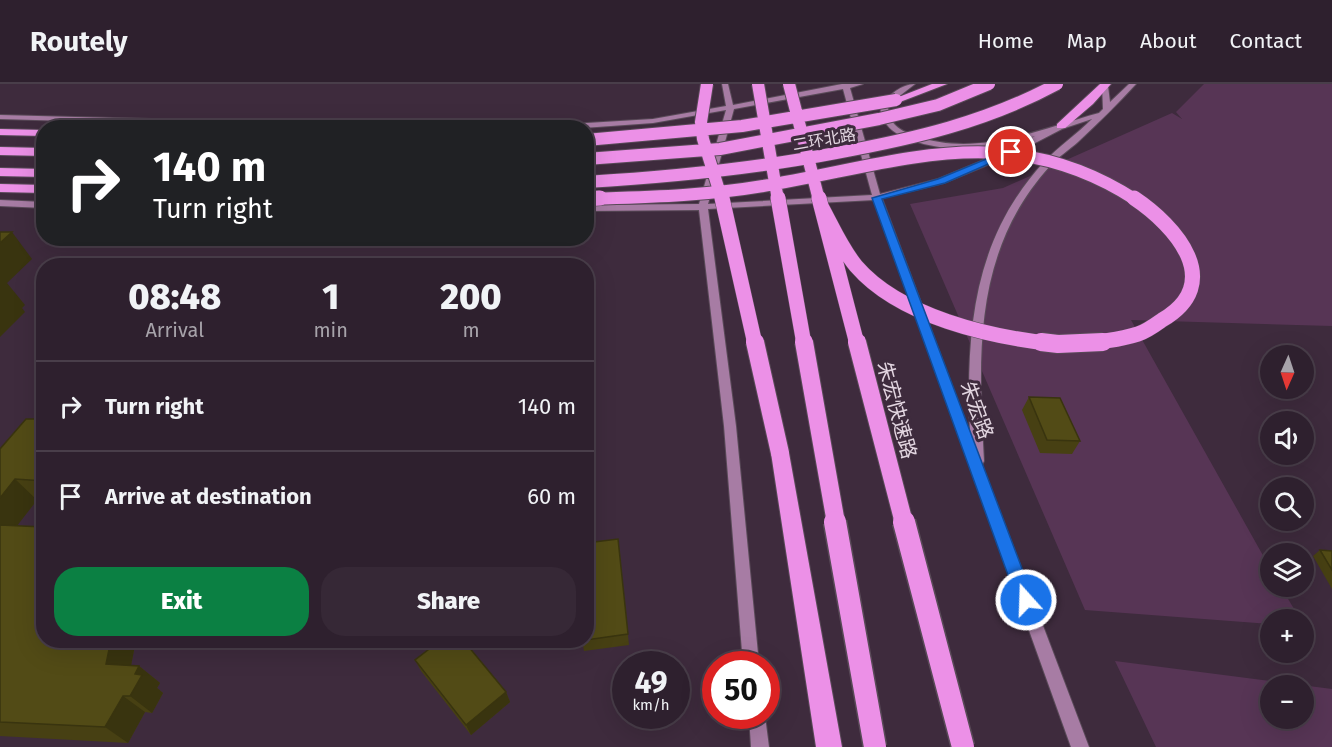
<!DOCTYPE html>
<meta charset="utf-8">
<style>
body{margin:0;font-family:"Fira Sans","Noto Sans SC",sans-serif;background:#362836;color:#f1f3f6;height:100vh;display:flex;flex-direction:column;font-size:22px;white-space:nowrap}
*{box-sizing:border-box;margin:0}
p{font-size:20px;color:#a7a3aa}
.icon{flex:none;width:33px;height:33px;fill:none;stroke:currentColor;stroke-width:2;stroke-linecap:round;stroke-linejoin:round}
.map{position:relative;flex:1;overflow:hidden}
.panel{position:absolute;left:36px;top:174px;width:558px;height:390px;display:flex;flex-direction:column;background:#2e202e;border-radius:24px;box-shadow:0 6px 24px #0002,0 0 0 2px #493e4a}
.panel>*{flex:none}
.banner{position:absolute;left:36px;top:36px;width:558px;height:126px;border-radius:24px;box-shadow:0 6px 24px #0002,0 0 0 2px #493e4a;background:#202124;color:#fff;overflow:hidden}
.needle{width:39px;rotate:183deg}
.tools{position:absolute;left:1260px;top:261px;display:grid;gap:12px}
.tools a{display:grid;place-items:center;width:54px;height:54px;border-radius:50%;background:#2e202e;box-shadow:0 6px 24px #0002,0 0 0 2px #493e4a;font-size:30px}
.speed{position:absolute;left:612px;top:567px;display:flex;gap:12px;font-size:30px;font-weight:700;text-align:center}
.speed>*{display:grid;place-content:center;width:78px;height:78px;border-radius:50%;background:#2e202e;box-shadow:0 6px 24px #0002,0 0 0 2px #493e4a;line-height:1}
.speed small{font-size:15px;font-weight:400}
.speed .limit{border:9px solid #d22;background:#fff;color:#111}
.pin{position:absolute;display:grid;place-items:center;width:51px;height:51px;color:#fff;margin:-26px;border:3px solid #fff;border-radius:50%;box-shadow:0 2px 6px #0007}
.me{position:absolute;width:66px;margin:-33px;rotate:340deg;stroke-linejoin:round;filter:drop-shadow(0 0 4px #0008)}
.turn{display:flex;align-items:center;gap:21px;height:126px;padding:0 18px;font-size:27px}
.turn .icon{width:78px;height:78px;stroke-width:2.5}
.turn b{display:block;font-size:42px;line-height:51px}
.eta{display:flex;justify-content:space-evenly;align-items:center;height:102px;text-align:center}
.eta b{font-size:36px;font-weight:800;line-height:42px}
.primary-button{display:flex;gap:12px;margin-top:auto;padding:12px 18px}
.primary-button a{flex:1;height:69px;border-radius:24px;background:#0b8043;color:#fff;font-size:24px;font-weight:800;line-height:69px;text-align:center}
.primary-button a+a{background:#362836;color:#f1f3f6}
ul{padding:0;list-style:none}
li{display:flex;align-items:center;gap:18px;height:90px;padding:0 18px;border-top:2px solid #493e4a}
li div{flex:1}
li b{display:block;font-size:22px}
li em{font-style:normal}
header{display:flex;align-items:center;gap:36px;box-sizing:border-box;height:84px;padding:0 30px;background:#2e202e;border-bottom:2px solid #493e4a}
header strong{font-size:28px}
nav{display:flex;gap:33px;margin-inline-start:auto;font-size:21px}
.map>svg:first-child{display:block}
.green{fill:#573555;fill-rule:evenodd}
.lines{fill:none;stroke-linecap:round;stroke-linejoin:round}
.secondary-casing{stroke:#594a58;stroke-width:2}
.highway-casing{stroke:#594a58;stroke-width:2}
.secondary{fill:#a77ca4;fill-rule:evenodd}
.highway{fill:#ec90e7;fill-rule:evenodd}
.highway-bridge-far3-casing{stroke:#594a58;stroke-width:14;stroke-linecap:butt}
.highway-bridge-far2-casing{stroke:#594a58;stroke-width:16;stroke-linecap:butt}
.highway-bridge-far1-casing{stroke:#594a58;stroke-width:20;stroke-linecap:butt}
.highway-bridge-casing{stroke:#594a58;stroke-width:25;stroke-linecap:butt}
.highway-bridge-far3{stroke:#ec90e7;stroke-width:12}
.highway-bridge-far2{stroke:#ec90e7;stroke-width:15}
.highway-bridge-far1{stroke:#ec90e7;stroke-width:18}
.highway-bridge{stroke:#ec90e7;stroke-width:22}
.wall{fill:#474013}
.shaded-wall{fill:#39340f}
.building{fill:#524b16;stroke:#39340f;stroke-width:1.5}
.route{fill:#1a73e8;stroke:#114b97;stroke-width:1.5}
.labels{text-anchor:middle;stroke-width:6;stroke-linejoin:round;paint-order:stroke}
.far-street-label{font-size:16px;fill:#e3d6e1;stroke:#3e2b3d}
.street-label{font-size:20px;fill:#e3d6e1;stroke:#3e2b3d}
</style>
<header>
<strong>Routely</strong>
<nav><a>Home</a><a>Map</a><a>About</a><a>Contact</a></nav>
</header>
<div class="map">
<svg width="1332" height="663" viewBox="0 0 1332 663">
<rect width="100%" height="100%" fill="#3e2b3d"/>
<path class="green" d="M1204,0h128v242l-201,-6 139,248v18l11,1 19,32 -30,1v4l-185,-14 -175,-406 93,-16 169,-75 10,6 -6,-7z
M1115,577l217,28v58h-176zM1270,602h34v32h-34z"/>
<g class="lines">
<g class="secondary-casing">
<path id="secondary" d="M722,0h6l5,21 109,-21h21l-13,4 30,106 58,-15 70,-29 27,-14c-41,12 -82,19 -124,4 -17,-6 -30,-15 -31,-35 10,-10 21,-21 35,-21l-27,21c0,19 12,26 28,31 61,22 124,-7 183,-23l4,-4 -1,-24 6,1 2,16 19,-18h7c-18,20 -38,39 -58,58 -9,8 -20,15 -28,24 -77,85 -72,188 -66,295l-2,4 107,282h-18l-197,-547 -166,9 28,217 23,238h-16l-19,-238 -25,-216 -113,1v-6l113,-1 27,-94 -73,13 -70,5h-49l3,-2 116,-7 73,-13zM843,5l29,106 -164,9 26,-95zM1092,35c-15,15 -34,28 -48,43 -72,78 -78,171 -74,272l-88,-236 62,-15 70,-29 48,-25z
M0,31l420,11 3,2h-109l-314,-9z
M0,116l44,2v6l-44,-2z
M749,632h16l4,31h-18z"/>
</g>
<g class="highway-casing">
<path id="highway" d="M932,0h15l-47,18 -4,1 -5,-3z
M1100,0h11l-18,20 -28,24h-8v-4z
M0,45l44,1v6l-44,-1z
M0,63l44,1v8l-44,-1z
M0,84l44,1v8l-44,-1z
M0,100l44,1v8l-44,-1z
M780,362l7,2 2,5 53,294h-26l-45,-294 2,-5z"/>
</g>
<use href="#secondary" class="secondary"/>
<use href="#highway" class="highway"/>
<g class="highway-bridge-far3-casing">
<path id="highway-bridge-far3" d="M707,0l-6,38 2,17 19,61
M758,0l20,116
M789,0l30,116
M586,56l156,-14 154,-26
M586,75l134,-10 159,-30 59,-14 51,-21
M586,98c84,-5 167,-13 250,-29 77,-14 151,-31 221,-69
M586,115c59,-2 118,-3 177,-13 135,-22 244,-70 373,14"/>
</g>
<g class="highway-bridge-far2-casing">
<path id="highway-bridge-far2" d="M722,114l33,146
M778,114l26,146
M819,114l38,146
M586,115l14,-1
M821,122c11,20 20,42 35,60 44,51 134,71 198,78
M1070,260c23,-1 46,-3 68,-10 9,-3 17,-9 24,-14 64,-37 14,-94 -28,-122"/>
</g>
<g class="highway-bridge-far1-casing">
<path id="highway-bridge-far1" d="M755,258l25,111
M804,258l32,181
M857,258l47,181
M1041,258l17,2 45,-2"/>
</g>
<g class="highway-bridge-casing">
<path id="highway-bridge" d="M835,438l40,225
M904,438l59,225"/>
</g>
<use href="#highway-bridge-far3" class="highway-bridge-far3"/>
<use href="#highway-bridge-far2" class="highway-bridge-far2"/>
<use href="#highway-bridge-far1" class="highway-bridge-far1"/>
<use href="#highway-bridge" class="highway-bridge"/>
</g>
<path class="wall" d="M1029,313l51,44 -8,13 -32,-1 -18,-43z
M44,335v81h-7l-20,25 27,115h92l-5,25 8,1 21,17 -3,5 6,5 -11,20 -7,-1 -17,31 -128,-7v-287z
M618,455l11,106 -45,6 -2,-11h4v-97z
M1320,466l12,1v38l-19,-33z
M415,576l91,32 4,10 -39,33 -50,-64z"/>
<path class="shaded-wall" d="M12,148l20,27 -25,24 18,22 -3,3 3,4 -25,25v-94z
M15,395l22,21 -34,44 -3,-3v-43z
M111,556h25l-8,41 -22,-17z
M139,582l21,17 -3,5 6,5 -11,20 -22,-17 5,-22z
M506,608l4,10 -39,33 -5,-10z
M123,612l22,16 -17,31 -23,-16z"/>
<path class="building" d="M0,148h12l-12,11z
M1029,313l31,1 20,43 -33,-1z
M26,335h18v62l-29,-2 -15,19v-49z
M0,441l44,2v113h67l-5,24 33,2 -4,8 7,1 -12,21h-7l-18,31 -105,-5z
M618,455l10,95 -42,6v-97z
M1320,466l12,1v19z
M441,556h22l43,52 -40,33 -51,-65z"/>
<path class="route" d="M1008,66l8,2 -71,31 -63,16 152,401 -3,6 -5,2 -6,-2 -3,-6 -145,-402 66,-19z"/>
<g class="labels">
<g class="far-street-label">
<text transform="translate(824 55) rotate(-10)" y="6">二环北路</text>
</g>
<g class="street-label">
<text transform="translate(897 326) rotate(75)" y="7">朱宏快速路</text>
<text transform="translate(977 326) rotate(70)" y="7">朱宏路</text>
</g>
</g>
</svg>
<div class="tools">
<a><svg class="needle" viewBox="-14 -14 28 28"><path d="M0-13l5 13h-10z" fill="#e53935"/><path d="M0 13l5-13h-10z" fill="#a7a3aa"/></svg></a>
<a><svg class="icon" aria-label="sound" viewBox="0 0 24 24"><path d="M4 9h4l5-4v14l-5-4H4zM17 9q2 3 0 6"/></svg></a>
<a><svg class="icon" aria-label="search" viewBox="0 0 24 24"><circle cx="10" cy="10" r="6"/><path d="M15 15l6 6"/></svg></a>
<a><svg class="icon" aria-label="layers" viewBox="0 0 24 24"><path d="M12 4l9 5-9 5-9-5zM3 14l9 5 9-5"/></svg></a>
<a>+</a>
<a>−</a>
</div>
<div class="speed"><div>49<small>km/h</small></div><div class="limit">50</div></div>
<div class="pin" style="left:1011px;top:68px;background:#d93025"><svg class="icon" aria-label="arrive" viewBox="0 0 24 24"><path d="M6 21V4h12l-3 4 3 4H6"/></svg></div>
<svg class="me" style="left:1026px;top:516px" viewBox="-20 -20 40 40"><circle r="17" fill="#1a73e8" stroke="#fff" stroke-width="3"/><path d="M0-11L8 9 0 5-8 9z" fill="#fff"/></svg>
<div class="banner">
<div class="turn"><svg class="icon" aria-label="right" viewBox="0 0 24 24"><path d="M7 20v-9h11M14 6l5 5-5 5"/></svg><div><b>140 m</b>Turn right</div></div>
</div>
<section class="panel">
<div class="eta">
<div><b>08:48</b><p>Arrival</p></div>
<div><b>1</b><p>min</p></div>
<div><b>200</b><p>m</p></div>
</div>
<ul>
<li><svg class="icon" aria-label="right" viewBox="0 0 24 24"><path d="M7 20v-9h11M14 6l5 5-5 5"/></svg><div><b>Turn right</b></div><em>140 m</em></li>
<li><svg class="icon" aria-label="arrive" viewBox="0 0 24 24"><path d="M6 21V4h12l-3 4 3 4H6"/></svg><div><b>Arrive at destination</b></div><em>60 m</em></li>
</ul>
<div class="primary-button"><a>Exit</a><a>Share</a></div>
</section>
</div>
